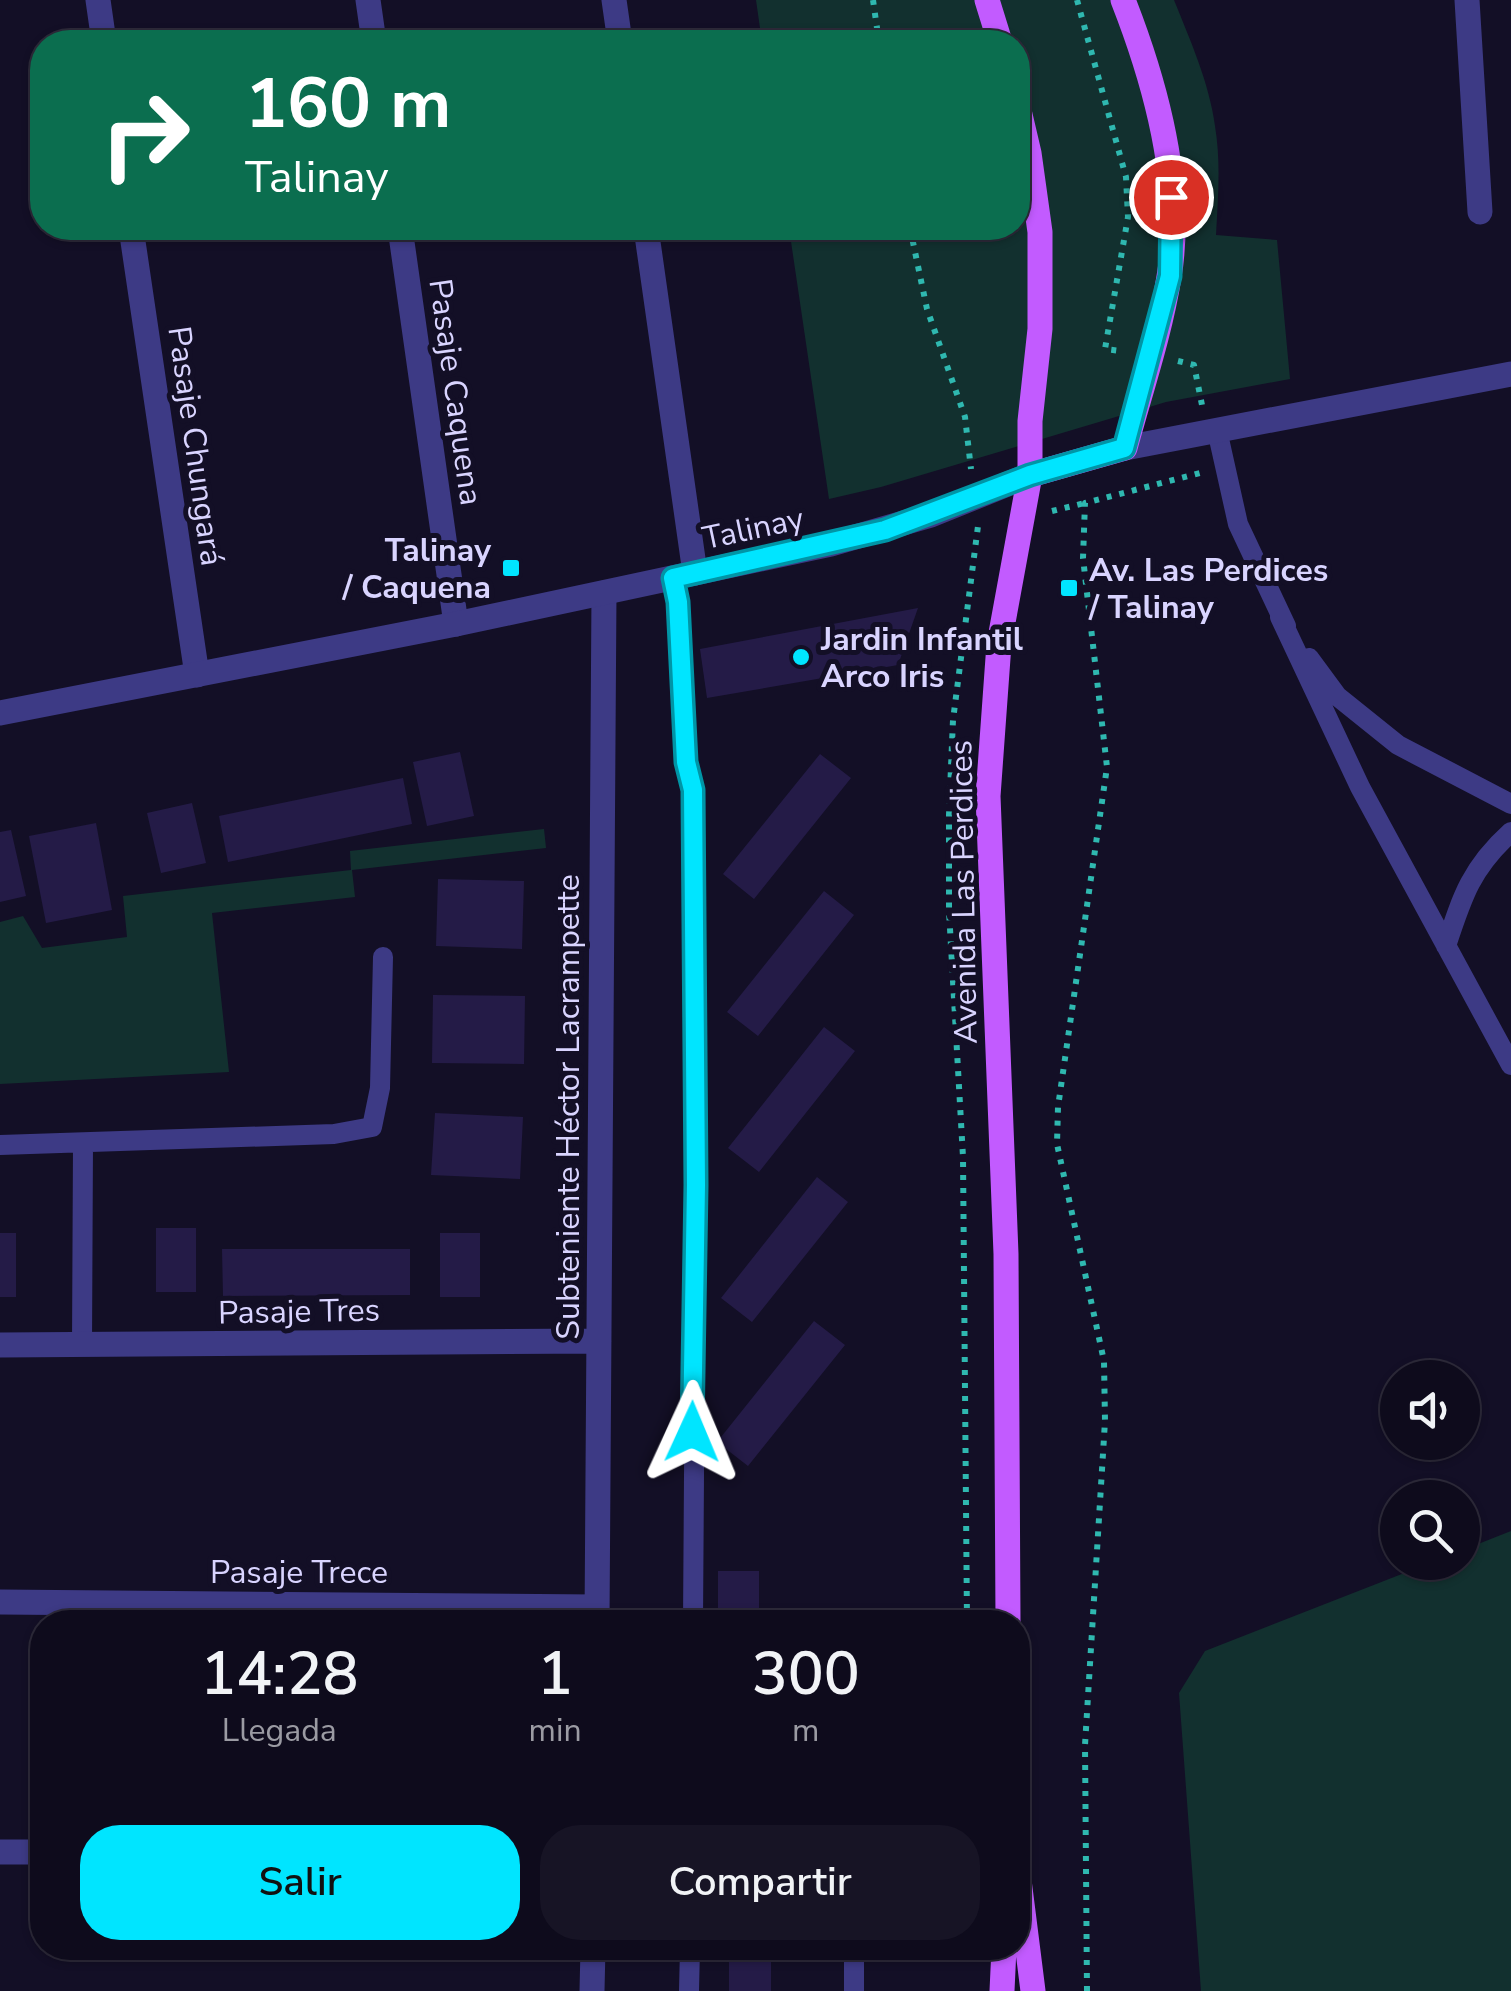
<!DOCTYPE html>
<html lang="es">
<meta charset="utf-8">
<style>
body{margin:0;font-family:"Nunito Sans",sans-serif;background:#171425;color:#f1f3f6;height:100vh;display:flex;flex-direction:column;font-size:38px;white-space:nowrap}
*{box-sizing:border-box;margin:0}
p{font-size:32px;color:#9b9ba3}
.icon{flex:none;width:55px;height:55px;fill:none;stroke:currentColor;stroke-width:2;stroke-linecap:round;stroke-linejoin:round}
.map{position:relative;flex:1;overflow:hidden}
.panel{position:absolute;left:30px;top:1610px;width:1000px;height:350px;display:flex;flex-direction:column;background:#0e0b1c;border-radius:40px;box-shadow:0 2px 8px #0004,0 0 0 2px #2e2b3b}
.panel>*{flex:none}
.banner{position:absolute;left:30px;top:30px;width:1000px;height:210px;border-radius:40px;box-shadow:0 2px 8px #0004,0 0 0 2px #2e2b3b;background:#0b6e4f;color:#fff;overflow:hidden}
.controls{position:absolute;left:1380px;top:1360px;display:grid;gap:20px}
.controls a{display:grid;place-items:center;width:100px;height:100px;border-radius:50%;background:#0e0b1c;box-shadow:0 2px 8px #0004,0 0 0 2px #2e2b3b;font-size:50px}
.pin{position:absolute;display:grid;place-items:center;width:85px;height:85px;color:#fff;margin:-42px;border:5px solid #fff;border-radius:50%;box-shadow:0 2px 10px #0007}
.me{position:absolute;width:110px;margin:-55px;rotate:1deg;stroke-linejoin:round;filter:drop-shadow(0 0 8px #0008)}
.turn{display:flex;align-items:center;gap:35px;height:210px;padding:0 50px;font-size:45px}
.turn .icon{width:130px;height:130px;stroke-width:2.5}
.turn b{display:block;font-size:70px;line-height:85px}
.eta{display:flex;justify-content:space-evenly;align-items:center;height:170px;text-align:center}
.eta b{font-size:60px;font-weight:600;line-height:70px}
.cta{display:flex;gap:20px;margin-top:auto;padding:20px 50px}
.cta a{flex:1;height:115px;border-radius:40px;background:#00e5ff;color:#111;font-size:40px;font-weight:600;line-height:115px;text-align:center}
.cta a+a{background:#171425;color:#f1f3f6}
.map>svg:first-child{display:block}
.green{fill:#12302f}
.building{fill:#241b47}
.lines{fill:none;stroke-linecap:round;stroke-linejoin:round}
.path{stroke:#2fb8b0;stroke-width:6;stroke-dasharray:5 8;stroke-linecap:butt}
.service{stroke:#3d3a85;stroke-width:20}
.minor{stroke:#3d3a85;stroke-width:25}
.tertiary{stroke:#3d3a85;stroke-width:25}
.primary{stroke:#c25bff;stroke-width:25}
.route-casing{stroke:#0095a6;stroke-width:25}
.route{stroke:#00e5ff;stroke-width:18}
.poi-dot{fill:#00e5ff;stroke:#130f26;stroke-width:4}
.labels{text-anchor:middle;stroke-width:10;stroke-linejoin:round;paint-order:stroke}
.street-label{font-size:32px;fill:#d9d4ff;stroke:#130f26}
.poi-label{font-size:32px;font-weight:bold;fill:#d9d4ff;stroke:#130f26;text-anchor:start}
</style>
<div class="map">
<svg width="1511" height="1991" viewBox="0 0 1511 1991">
<rect width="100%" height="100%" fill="#130f26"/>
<path class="green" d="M756,0h418c16,40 35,82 41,126 6,36 3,72 1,109l61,5 13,139 -124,23 -285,85 -52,12 -40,-271h229v-186h-256z
M544,829l2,19 -194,22 3,27 -143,16 17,159 -229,12v-162l23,-6 19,32 85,-11 -4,-41 228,-26 -1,-19z
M1511,1531v460h-310l-22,-298 26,-42 225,-88 32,-1 1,-12z"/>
<path class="building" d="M918,608l-20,57 -191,33 -7,-49z
M460,752l14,64 -47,10 -14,-64z
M820,754l31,24 -97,121 -31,-25z
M403,778l9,46 -184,38 -9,-46z
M192,803l14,60 -45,10 -14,-60z
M96,823l16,87 -66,13 -17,-87z
M11,830l15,66 -26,6v-70z
M438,879l86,2 -2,68 -86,-3z
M824,891l30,24 -96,121 -31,-24z
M433,995l92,1 -1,68 -92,-1z
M824,1027l31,24 -96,121 -31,-24z
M435,1113l88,4 -3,62 -89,-4z
M817,1177l31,25 -96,120 -31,-24z
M156,1228h40v64h-40z
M0,1233h16v64h-16z
M440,1233h40v64h-40z
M222,1249h188v46l-187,1z
M814,1321l31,24 -97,121 -31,-24z
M718,1571h41v51h-41z
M729,1948h42v43h-42z"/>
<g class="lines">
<path class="path" d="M873,0l6,42
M1077,0l49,177 2,40 -23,132 16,2
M910,228l17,81 38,108 6,52
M1178,361l16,4 8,40
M1052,511l33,-8
M967,1622l-4,-465 -14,-246v-96l4,-95 25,-194
M1087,1991l-2,-246 20,-324 -1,-60 -47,-217 1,-37 49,-340 -24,-209 2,-55 115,-30"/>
<path class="service" d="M1217,430l21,94 48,102
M673,578l4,24 9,160 7,28 3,395 -3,437
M1280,617l80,170 151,278
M1309,658l28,38 61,49 113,59
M1446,946c16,-49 25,-78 65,-114
M0,1145l334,-11 38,-7 8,-39 3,-131
M82,1345l1,-201
M689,1991l1,-43
M854,1991v-43"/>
<path class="minor" d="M98,0l6,42
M368,0l6,42
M614,0l6,42
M1467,0l13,212
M131,228l66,447
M400,228l56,396
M646,228l49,345
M0,1345l599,-4
M0,1602l597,5
M597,1622l7,-1029
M0,1852h42
M592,1991l1,-43"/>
<path class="tertiary" d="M1125,448l386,-74
M0,713l456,-89 375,-80 100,-29 99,-40"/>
<path class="primary" d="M987,0l13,42
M1030,475l95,-27c15,-56 35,-114 44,-171 15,-91 -13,-193 -46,-277
M1008,1622l-2,-368 -18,-458 11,-152 31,-169v-54l10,-92v-97l-11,-79 -11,-47
M1018,1872l15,119
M1002,1991l2,-43"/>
</g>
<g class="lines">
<g class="route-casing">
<path id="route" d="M692,1432l4,-247 -3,-395 -7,-28 -8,-160 -5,-24 212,-48 145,-55 94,-27 46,-172 1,-79"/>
</g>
<use href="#route" class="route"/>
</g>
<g class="poi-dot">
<rect x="501" y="558" width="20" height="20" rx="5"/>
<rect x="1059" y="578" width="20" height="20" rx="5"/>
<circle cx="801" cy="657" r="10"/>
</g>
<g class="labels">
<g class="street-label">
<text transform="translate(456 392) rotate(82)" y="11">Pasaje Caquena</text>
<text transform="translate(196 446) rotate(82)" y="11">Pasaje Chungará</text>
<text transform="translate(753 528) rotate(-12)" y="11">Talinay</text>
<text transform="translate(963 892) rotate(-91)" y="11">Avenida Las Perdices</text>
<text transform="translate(568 1107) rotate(-90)" y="11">Subteniente Héctor Lacrampette</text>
<text transform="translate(299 1311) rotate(-1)" y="11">Pasaje Tres</text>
<text x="299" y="1583">Pasaje Trece</text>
</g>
<g class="poi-label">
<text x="491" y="561" text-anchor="end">Talinay<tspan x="491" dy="37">/ Caquena</tspan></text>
<text x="1089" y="581">Av. Las Perdices<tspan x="1089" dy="37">/ Talinay</tspan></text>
<text x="821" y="650">Jardin Infantil<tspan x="821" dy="37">Arco Iris</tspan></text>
</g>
</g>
</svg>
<div class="controls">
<a><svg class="icon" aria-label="sound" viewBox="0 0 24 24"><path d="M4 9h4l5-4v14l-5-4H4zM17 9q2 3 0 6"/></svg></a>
<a><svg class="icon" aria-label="search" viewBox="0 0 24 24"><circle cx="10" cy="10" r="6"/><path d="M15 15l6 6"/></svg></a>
</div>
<div class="pin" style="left:1171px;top:197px;background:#d93025"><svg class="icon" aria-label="arrive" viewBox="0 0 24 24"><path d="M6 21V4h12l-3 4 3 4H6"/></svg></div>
<svg class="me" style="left:692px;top:1432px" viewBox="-20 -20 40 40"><path d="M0-17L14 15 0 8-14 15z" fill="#00e5ff" stroke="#fff" stroke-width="4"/></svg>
<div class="banner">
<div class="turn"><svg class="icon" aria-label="right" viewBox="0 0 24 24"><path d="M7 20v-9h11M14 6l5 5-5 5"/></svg><div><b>160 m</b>Talinay</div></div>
</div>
<section class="panel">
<div class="eta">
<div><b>14:28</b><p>Llegada</p></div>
<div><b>1</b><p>min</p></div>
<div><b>300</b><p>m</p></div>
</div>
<div class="cta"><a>Salir</a><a>Compartir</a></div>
</section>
</div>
